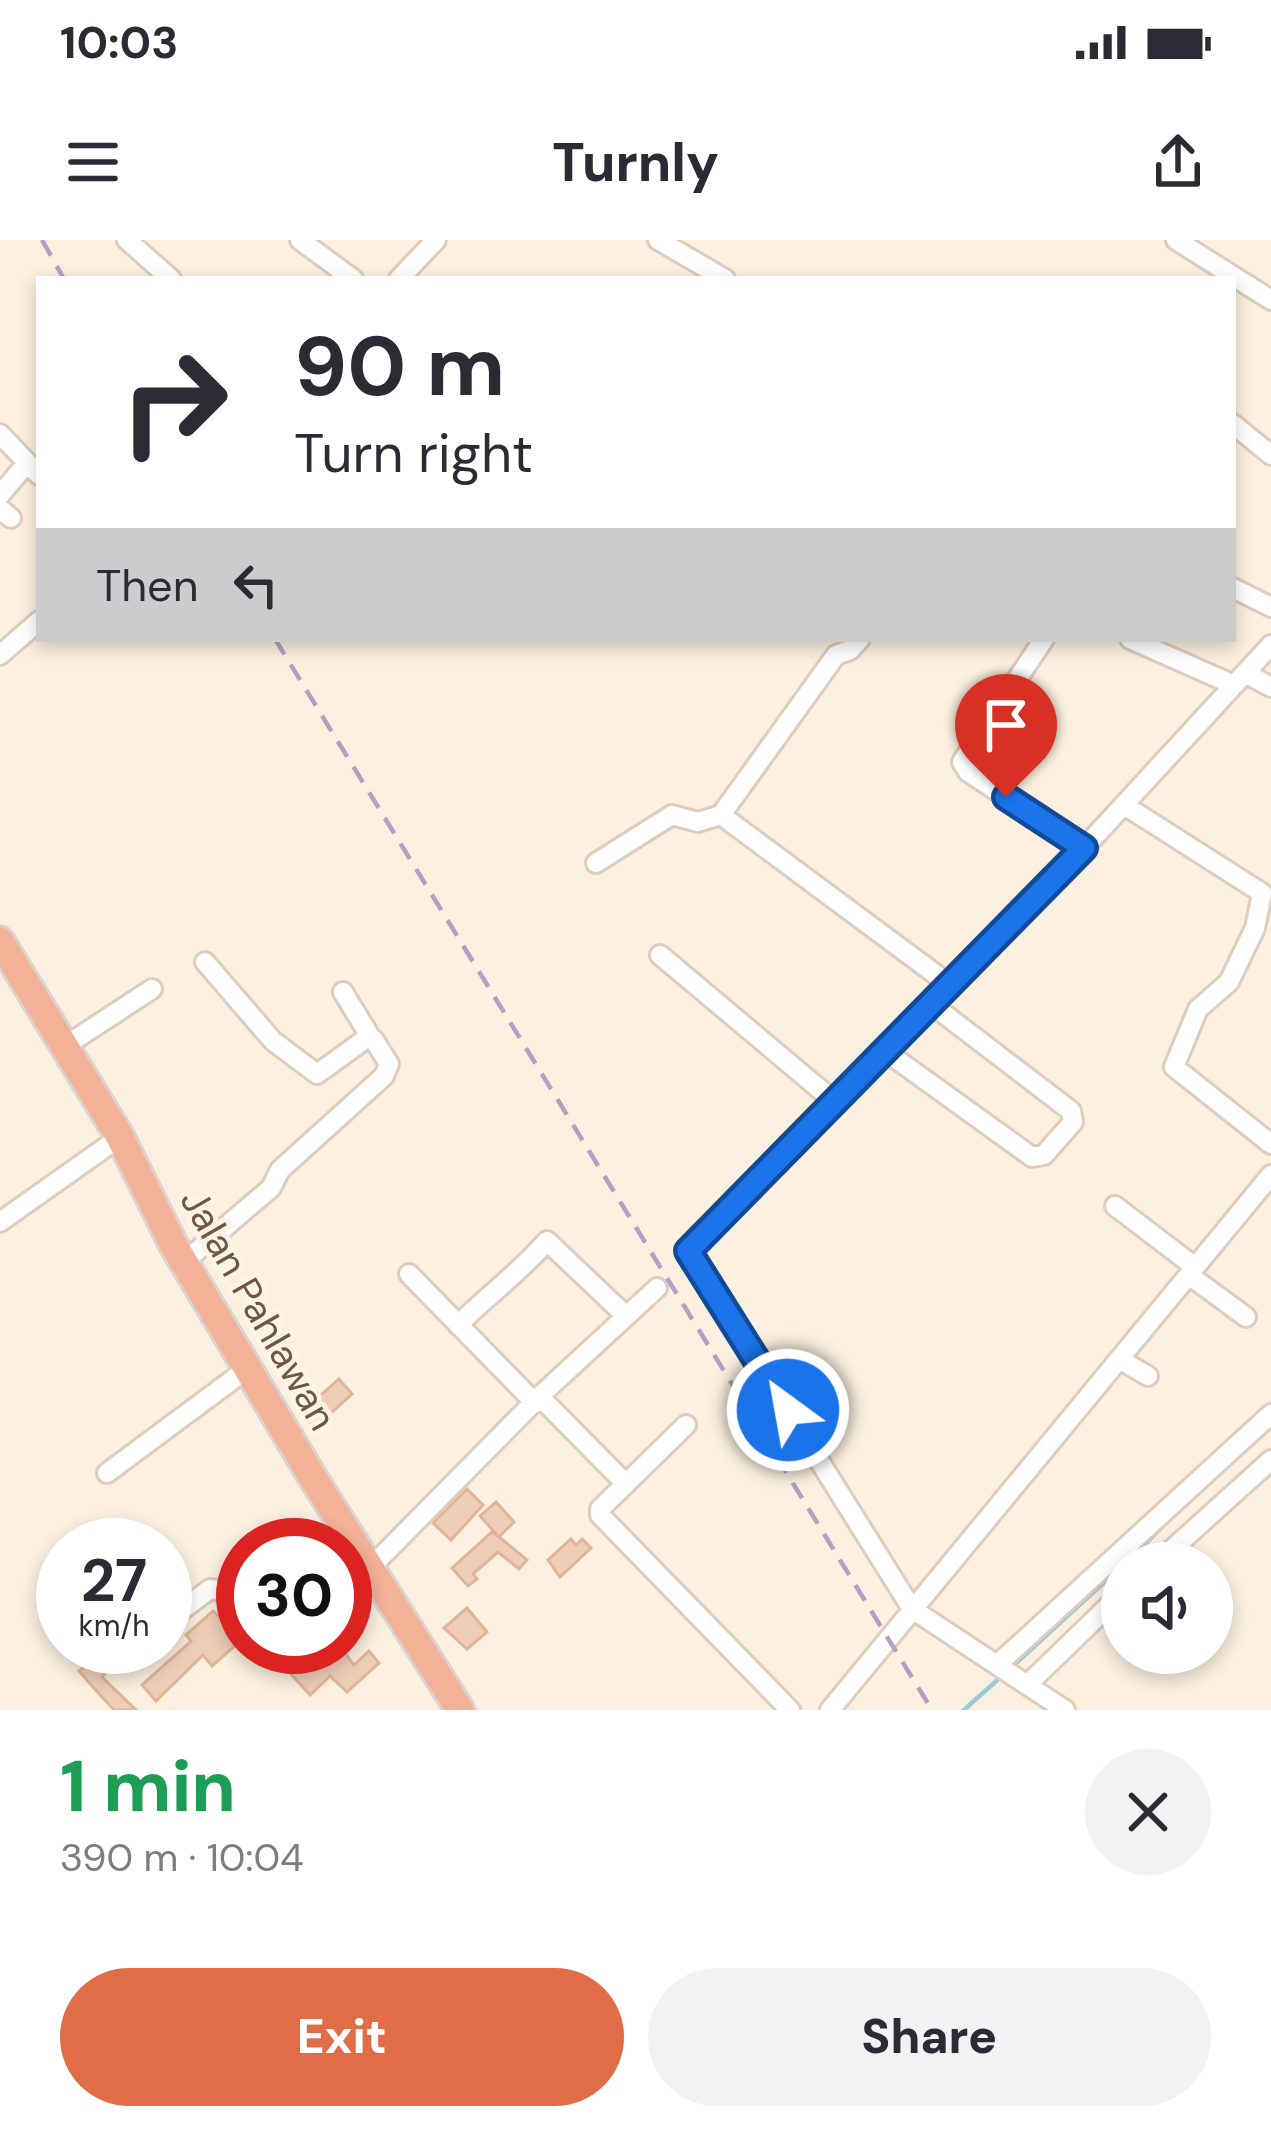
<!DOCTYPE html>
<meta charset="utf-8">
<style>
body{margin:0;font-family:"DM Sans",sans-serif;background:#f2f2f3;color:#2b2b33;height:100vh;display:flex;flex-direction:column;font-size:45px;white-space:nowrap}
*{box-sizing:border-box;margin:0}
p{font-size:39px;color:#7c7c81}
.icon{flex:none;width:66px;height:66px;fill:none;stroke:currentColor;stroke-width:2;stroke-linecap:round;stroke-linejoin:round}
.map{position:relative;height:1470px;overflow:hidden}
.side{display:flex;flex-direction:column;background:#fff;flex:1}
.side>*{flex:none}
.guide{position:absolute;left:36px;top:36px;width:1200px;height:366px;border-radius:0px;box-shadow:0 6px 18px #0003;background:#fff;color:#2b2b33;overflow:hidden}
.buttons{position:absolute;left:1101px;top:1302px;display:grid;gap:24px}
.buttons a{display:grid;place-items:center;width:132px;height:132px;border-radius:50%;background:#fff;box-shadow:0 6px 18px #0003;font-size:60px}
.speed{position:absolute;left:36px;top:1278px;display:flex;gap:24px;font-size:60px;font-weight:700;text-align:center}
.speed>*{display:grid;place-content:center;width:156px;height:156px;border-radius:50%;background:#fff;box-shadow:0 6px 18px #0003;line-height:1}
.speed small{font-size:30px;font-weight:400}
.speed .limit{border:18px solid #d22;background:#fff;color:#111}
.pin{position:absolute;display:grid;place-items:center;width:102px;height:102px;color:#fff;margin:-123px -51px;border-radius:50% 50% 50% 0;rotate:-45deg;box-shadow:0 0 12px #0007}
.pin .icon{rotate:45deg}
.me{position:absolute;width:132px;margin:-66px;rotate:328deg;stroke-linejoin:round;filter:drop-shadow(0 0 9px #0008)}
.turn{display:flex;align-items:center;gap:42px;height:252px;padding:0 60px;font-size:54px}
.turn .icon{width:156px;height:156px;stroke-width:2.5}
.turn b{display:block;font-size:84px;line-height:102px}
.then{display:flex;align-items:center;height:114px;padding:0 60px;background:#0003;gap:24px;font-size:45px}
.round{display:grid;place-items:center;flex:none;width:126px;height:126px;border-radius:63px;background:#f2f2f3}
.headline{display:flex;align-items:center;justify-content:space-between;height:204px;padding:0 60px}
h1{font-size:72px;font-weight:800;line-height:90px;color:#1e9e55}
.primary-button{display:flex;gap:24px;margin-top:auto;padding:24px 60px}
.primary-button a{flex:1;height:138px;border-radius:72px;background:#e06c48;color:#fff;font-size:48px;font-weight:800;line-height:138px;text-align:center}
.primary-button a+a{background:#f2f2f3;color:#2b2b33}
.status{display:flex;justify-content:space-between;align-items:center;height:84px;padding:0 60px;background:#fff;direction:ltr}
.status svg{height:33px;fill:currentColor}
header{display:flex;justify-content:space-between;align-items:center;height:156px;padding:0 60px;background:#fff;font-size:54px;font-weight:800}
.map>svg:first-child{display:block}
.lines{fill:none;stroke-linecap:round;stroke-linejoin:round}
.stream{stroke:#9ccad4;stroke-width:4.5}
.building{fill:#efceb8;stroke:#e1b599;stroke-width:3}
.minor-casing{stroke:#deccbc;stroke-width:24}
.highway-casing{stroke:#dad3cf;stroke-width:33}
.minor{stroke:#fff;stroke-width:18}
.highway{stroke:#f3b198;stroke-width:27}
.rail{stroke:#b3a0c2;stroke-width:4.5;stroke-dasharray:18 12;stroke-linecap:butt}
.route-casing{stroke:#114b97;stroke-width:30}
.route{stroke:#1a73e8;stroke-width:21}
.labels{text-anchor:middle;stroke-width:10;stroke-linejoin:round;paint-order:stroke}
.street-label{font-size:39px;fill:#6f5748;stroke:#fef4e5}
</style>
<div class="status"><b>10:03</b><svg viewBox="0 0 49 12"><path d="M0 12V9h3v3zM5 12V6h3v6zM10 12V3h3v9zM15 12V0h3v12zM26 1h20v11H26zM47 4h2v5h-2z"/></svg></div>
<header><svg class="icon" aria-label="menu" viewBox="0 0 24 24"><path d="M4 6h16M4 12h16M4 18h16"/></svg>Turnly<svg class="icon" aria-label="share" viewBox="0 0 24 24"><path d="M12 15V3M7 8l5-5 5 5M5 13v7h14v-7"/></svg></header>
<div class="map">
<svg width="1271" height="1470" viewBox="0 0 1271 1470">
<rect width="100%" height="100%" fill="#fbf0df"/>
<g class="lines">
<path class="stream" d="M1126,1323l55,-55
M1013,1426l109,-100
M964,1470l40,-36"/>
</g>
<path class="building" d="M339,1139l13,15 -38,34 -13,-15z
M467,1249l16,16 -32,35 -18,-17z
M496,1262l18,20 -15,15 28,23 -8,9 -21,-17 -25,22 4,5 -9,7 -16,-18 40,-36 6,4 -18,-20z
M571,1299l5,6 6,-6 9,9 -31,29 -12,-17z
M467,1368l20,24 -20,17 -23,-21z
M225,1370l16,18 -8,7 6,7 -27,24 -9,-11 -47,46 -14,-16 49,-44 -5,-6 27,-24 5,5z
M321,1407h19l14,18 15,-14 10,12 -32,29 -17,-16 -20,19 -20,-22z
M92,1420l13,14 -3,3 34,33h-22l-22,-24 -13,-15z"/>
<g class="lines">
<g class="minor-casing">
<path id="minor" d="M127,0l44,39
M300,0l53,39
M658,0l67,39
M1176,0l95,60
M399,39l37,-39
M1233,184l38,31
M0,194l39,41
M0,255l27,-32
M0,269l11,9
M1233,348l38,19
M1044,399l-82,123 6,10 116,76
M1130,399l104,46
M0,415l39,-34
M1245,433l26,14
M1124,565l138,88 -7,35 -26,54 -31,27 -24,58 97,77
M721,575l229,170
M596,623l76,-48 26,7 23,-7 115,-160 14,-5 10,-11
M660,715l175,147
M343,752l28,46
M65,806l87,-57
M885,811l147,106 12,-2 29,-33 -2,-11 -140,-107
M1115,966l80,61
M0,982l120,-85
M184,1022l87,-74 9,-18 104,-94 5,-12 -15,-24 -7,-2 -50,36 -44,-33 -68,-79
M409,1034l126,129
M1189,1035l57,42
M458,1085c30,-30 61,-52 89,-84l79,75
M1119,1119l29,17
M540,1157l86,87
M686,1185l-86,84v6l190,195
M107,1233l140,-104
M1157,1323l114,-103
M370,1328l174,-176 113,-104
M182,1370l28,-21 33,4
M999,1423l272,-249
M1029,1443l93,-90
M830,1470l441,-535
M1065,1470l-153,-101 -224,-358 396,-403 187,-203"/>
</g>
<g class="highway-casing">
<path id="highway" d="M0,701l120,196 53,107 140,234 147,232"/>
</g>
<use href="#minor" class="minor"/>
<use href="#highway" class="highway"/>
<path class="rail" d="M42,0l22,39
M275,399l657,1071"/>
</g>
<g class="lines">
<g class="route-casing">
<path id="route" d="M788,1170l-100,-159 396,-403 -78,-51"/>
</g>
<use href="#route" class="route"/>
</g>
<g class="labels">
<g class="street-label">
<text transform="translate(259 1069) rotate(60)" y="14">Jalan Pahlawan</text>
</g>
</g>
</svg>
<div class="buttons">
<a><svg class="icon" aria-label="sound" viewBox="0 0 24 24"><path d="M4 9h4l5-4v14l-5-4H4zM17 9q2 3 0 6"/></svg></a>
</div>
<div class="speed"><div>27<small>km/h</small></div><div class="limit">30</div></div>
<div class="pin" style="left:1006px;top:557px;background:#d93025"><svg class="icon" aria-label="arrive" viewBox="0 0 24 24"><path d="M6 21V4h12l-3 4 3 4H6"/></svg></div>
<svg class="me" style="left:788px;top:1170px" viewBox="-20 -20 40 40"><circle r="17" fill="#1a73e8" stroke="#fff" stroke-width="3"/><path d="M0-11L8 9 0 5-8 9z" fill="#fff"/></svg>
<div class="guide">
<div class="turn"><svg class="icon" aria-label="right" viewBox="0 0 24 24"><path d="M7 20v-9h11M14 6l5 5-5 5"/></svg><div><b>90 m</b>Turn right</div></div>
<div class="then">Then<svg class="icon" aria-label="left" viewBox="0 0 24 24"><path d="M17 20v-9H6M10 6l-5 5 5 5"/></svg></div>
</div>
</div>
<section class="side">
<div class="headline"><div><h1>1 min</h1><p>390 m · 10:04</p></div><a class="round"><svg class="icon" aria-label="close" viewBox="0 0 24 24"><path d="M6 6l12 12M18 6L6 18"/></svg></a></div>
<div class="primary-button"><a>Exit</a><a>Share</a></div>
</section>
